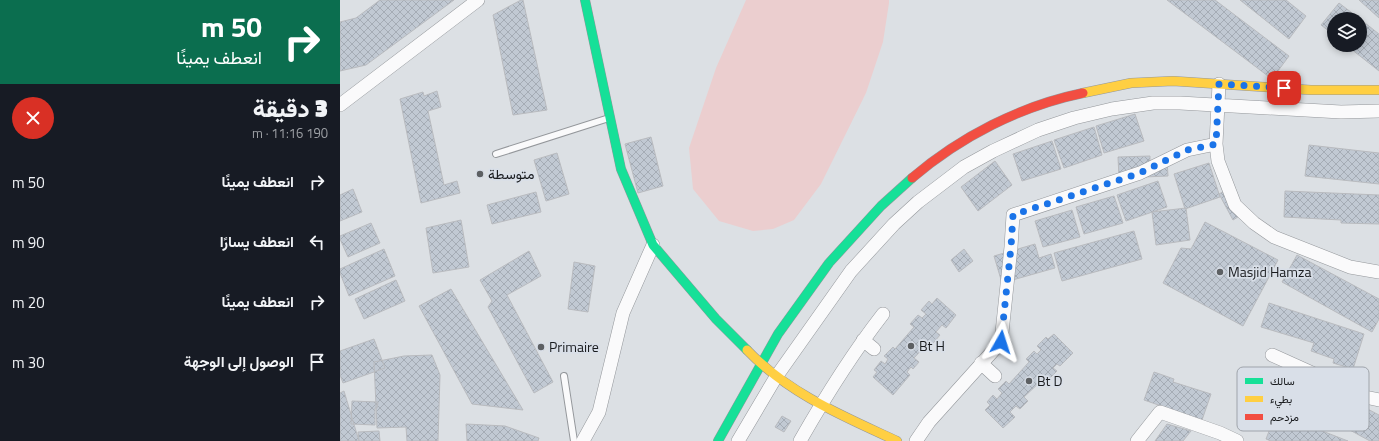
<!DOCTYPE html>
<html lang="ar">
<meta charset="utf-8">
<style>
body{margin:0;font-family:"Titillium Web",Vazirmatn,sans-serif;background:#242831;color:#f1f3f6;direction:rtl;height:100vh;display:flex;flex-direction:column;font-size:15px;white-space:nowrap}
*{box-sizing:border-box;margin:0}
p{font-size:13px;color:#9ea1a6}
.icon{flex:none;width:22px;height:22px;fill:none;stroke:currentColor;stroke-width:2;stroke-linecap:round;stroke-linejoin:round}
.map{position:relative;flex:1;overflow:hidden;direction:ltr}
.drawer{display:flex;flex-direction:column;background:#171b24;width:340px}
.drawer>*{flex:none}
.top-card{background:#0b6e4f;color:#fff;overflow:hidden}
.controls{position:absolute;left:987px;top:12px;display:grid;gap:8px}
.controls a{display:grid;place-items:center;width:40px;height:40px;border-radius:50%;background:#171b24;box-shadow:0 2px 6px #0003;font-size:20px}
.pin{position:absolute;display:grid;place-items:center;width:34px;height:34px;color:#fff;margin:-17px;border-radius:8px;box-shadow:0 2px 6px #0006}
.me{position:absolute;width:44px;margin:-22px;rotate:6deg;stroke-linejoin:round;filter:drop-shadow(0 0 3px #0008)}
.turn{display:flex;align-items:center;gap:14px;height:84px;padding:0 12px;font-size:18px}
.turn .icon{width:52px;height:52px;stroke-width:2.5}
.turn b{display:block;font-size:28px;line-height:34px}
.round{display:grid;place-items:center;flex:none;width:42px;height:42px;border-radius:21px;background:#242831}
.head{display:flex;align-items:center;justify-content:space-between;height:68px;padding:0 12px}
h1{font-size:24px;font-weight:800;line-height:30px}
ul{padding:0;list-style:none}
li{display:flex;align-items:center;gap:12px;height:60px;padding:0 12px}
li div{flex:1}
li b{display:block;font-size:15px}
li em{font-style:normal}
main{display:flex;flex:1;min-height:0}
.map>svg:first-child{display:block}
.green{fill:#ebcecf}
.building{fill:url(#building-cross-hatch);stroke:#b9bbbf}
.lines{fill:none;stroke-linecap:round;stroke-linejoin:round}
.lane-casing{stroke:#94979b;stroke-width:8}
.street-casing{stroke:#94979b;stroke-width:14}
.fast-casing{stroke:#94979b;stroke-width:10}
.slow-casing{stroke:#94979b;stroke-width:10}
.jam-casing{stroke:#94979b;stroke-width:10}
.lane{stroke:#fafafb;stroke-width:6}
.street{stroke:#fafafb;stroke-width:13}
.fast{stroke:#16e098;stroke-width:9}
.slow{stroke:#ffcf43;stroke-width:9}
.jam{stroke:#f24e42;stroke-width:9}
.route{stroke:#1a73e8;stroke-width:7;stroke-dasharray:0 12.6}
.poi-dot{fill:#5d6063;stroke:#d9dfe8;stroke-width:1.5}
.labels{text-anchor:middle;stroke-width:3.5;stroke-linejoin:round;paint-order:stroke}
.poi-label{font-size:14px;fill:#191b1e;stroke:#d9dfe8;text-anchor:start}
.key{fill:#d9dfe8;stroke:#9fa4ab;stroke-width:1}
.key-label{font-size:11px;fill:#191b1e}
</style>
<main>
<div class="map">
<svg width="1039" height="441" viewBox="0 0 1039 441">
<defs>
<pattern id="building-cross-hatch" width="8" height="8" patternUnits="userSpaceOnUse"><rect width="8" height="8" fill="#c1c9d3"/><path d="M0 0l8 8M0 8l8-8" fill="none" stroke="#a5acb5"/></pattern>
</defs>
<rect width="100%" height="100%" fill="#dce0e4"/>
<path class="green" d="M406,0h143v3l-6,39 -17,51 -45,91 -27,36 -21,9 -20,2 -34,-10 -26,-32 -4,-41 27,-80z"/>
<path class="building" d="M40,0h74l-88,65 -26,6v-49l16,-4z
M181,0h2l24,110 -34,5 -20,-100z
M827,0h48l74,56 -17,23z
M900,0h46l20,16 -17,23z
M1019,0h20v18z
M999,3l21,16h-26v16l-13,-10z
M1020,19l19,15v37l-33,-26h14z
M97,91l4,16 -13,4 16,74 13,-4 3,12 -39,10 -21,-104 23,-7 1,4z
M795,114l9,27 -40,12 -8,-27z
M754,127l8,28 -38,13 -10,-28z
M311,137l12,49 -25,7 -13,-49z
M712,141l9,28 -39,12 -9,-27z
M969,145l70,8v31l-74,-8z
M217,153l12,41 -23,7 -12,-41z
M810,156v5l17,-1 1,16 -49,2 -1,-21z
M655,161l17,24 -34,26 -17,-24z
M869,163l11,34 -35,12 -11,-35z
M818,181l9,26 -41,14 -9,-26z
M892,187l14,25 -13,8 -14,-26z
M13,189l9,23 -22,9v-26z
M945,191l94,4v29l-38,-1v-3l-57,-3z
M196,192l5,20 -49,12 -5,-19z
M774,196l9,27 -39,11 -8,-27z
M846,208l4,32 -34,5 -4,-33z
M732,210l8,27 -37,10 -8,-26z
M121,220l8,47 -36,6 -7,-45z
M865,222l73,38 -35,66 -80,-43 18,-35 10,1z
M31,223l9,20 -32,14 -8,-18v-3z
M794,231l8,28 -80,22 -8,-28z
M695,244l4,14 12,-4 4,14 -53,15 -8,-27z
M44,249l11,27 -46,20 -9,-23v-4z
M624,249l9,12 -14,11 -8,-12z
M189,251l12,25 -34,19 46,87 -19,11 -46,-86 4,-6 -12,-21z
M957,255l82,44v20l-7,13 -90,-50z
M234,262l21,4 -7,46 -20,-3z
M56,280l9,21 -41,18 -9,-20z
M111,289l72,121 -51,-6 -53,-98z
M597,298l19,17 -10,13 -4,-3 -6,7 4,3 -11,13 -3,-3 -12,13 5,4 -6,7 -2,-2 -4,5 3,3 -17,20 -20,-18 4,-5 -3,-2 7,-9 4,3 3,-5 -4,-3 9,-9 2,2 19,-22 -4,-3 8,-9 4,3 4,-4 -5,-4 8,-9 3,3z
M929,303l95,31 -11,35 -20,-6 1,-4 -23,-8 3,-8 -53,-16z
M714,334l19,19 -13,13 -3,-2 -4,4 4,3 -14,14 -3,-3 -16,15 4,4 -8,8 -4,-3 -6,6 5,5 -12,11 -18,-18 5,-5 -3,-3 6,-7 4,4 5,-6 -4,-4 8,-8 3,3 20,-22 -3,-3 8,-8 3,3 4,-4 -4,-4 9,-9 2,2z
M34,339l11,29 -42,15 -3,-8v-24z
M92,355l8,20 -2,66h-31l-1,-14 -29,1 -3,-66 30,-6z
M814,372l20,7 -1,3 38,12 -9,26 -58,-20z
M959,373l80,42v26h-9l-83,-45z
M4,391l15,50h-19v-48z
M12,401l26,1 -1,6h-2v17l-24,-1z
M936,413l72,28h-77l-5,-2z
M442,416l9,5 -7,11 -9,-5z
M126,424l39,2 34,12 -1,3h-71z
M827,424l24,7 -8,10h-28z
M39,431l1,10h-21l-1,-9z"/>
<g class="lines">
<g class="lane-casing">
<path id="lane" d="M156,154l113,-36
M224,376l10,65"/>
</g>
<g class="street-casing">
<path id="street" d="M879,84l-3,60 2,17 17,44 19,18 20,14 76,30 29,5
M0,105l138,-105
M523,340l11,9
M932,355l93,42 14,3
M641,363l14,13
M243,441l16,-29 24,-99 30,-68
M398,441l38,-64 75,-106 43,-47 24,-22 46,-35 29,-16 45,-21 36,-12 38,-9 41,-6h27l161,9 38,-1
M460,441c25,-44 52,-87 83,-127
M576,441l13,-19 72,-80 10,-95 2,-32 127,-42 47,-23 29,-6
M797,441l23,-29 60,21 17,8"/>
</g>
<g class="fast-casing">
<path id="fast" d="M245,0l36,169 32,76 63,74 31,31
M378,441l60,-107 51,-71 52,-57 31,-28"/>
</g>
<g class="slow-casing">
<path id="slow" d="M743,93l48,-10 42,-2 138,9h68
M407,350c42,44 96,66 150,91"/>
</g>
<g class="jam-casing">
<path id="jam" d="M572,178c48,-41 108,-72 171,-85"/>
</g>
<use href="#lane" class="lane"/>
<use href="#street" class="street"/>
<use href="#fast" class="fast"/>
<use href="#slow" class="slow"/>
<use href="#jam" class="jam"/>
</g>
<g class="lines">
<path class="route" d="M661,342l10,-95 2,-32 127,-42 47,-23 29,-6 3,-60 65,4"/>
</g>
<g class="poi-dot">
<circle cx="140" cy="174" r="4"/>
<circle cx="880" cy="272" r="4"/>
<circle cx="571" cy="346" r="4"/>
<circle cx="201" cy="347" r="4"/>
<circle cx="689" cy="381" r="4"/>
</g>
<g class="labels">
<g class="poi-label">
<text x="148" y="179">متوسطة</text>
<text x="888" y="277">Masjid Hamza</text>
<text x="579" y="351">Bt H</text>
<text x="209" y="352">Primaire</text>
<text x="697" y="386">Bt D</text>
</g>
</g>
<rect x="897" y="367" width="132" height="64" rx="6" class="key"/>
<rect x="905" y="378" width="18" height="6" fill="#16e098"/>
<rect x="905" y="396" width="18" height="6" fill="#ffcf43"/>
<rect x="905" y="414" width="18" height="6" fill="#f24e42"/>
<g class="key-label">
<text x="930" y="385">سالك</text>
<text x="930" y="403">بطيء</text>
<text x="930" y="421">مزدحم</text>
</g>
</svg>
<div class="controls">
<a><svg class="icon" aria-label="layers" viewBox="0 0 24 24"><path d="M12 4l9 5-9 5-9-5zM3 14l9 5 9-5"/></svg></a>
</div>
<div class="pin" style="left:944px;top:88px;background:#d93025"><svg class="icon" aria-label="arrive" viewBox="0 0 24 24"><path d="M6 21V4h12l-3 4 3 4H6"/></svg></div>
<svg class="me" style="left:661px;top:342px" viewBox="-20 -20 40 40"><path d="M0-17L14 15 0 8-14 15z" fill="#1a73e8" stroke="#fff" stroke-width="4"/></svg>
</div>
<section class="drawer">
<div class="top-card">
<div class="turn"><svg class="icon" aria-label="right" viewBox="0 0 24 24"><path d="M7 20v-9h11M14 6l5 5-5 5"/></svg><div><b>50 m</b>انعطف يمينًا</div></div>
</div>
<div class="head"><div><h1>3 دقيقة</h1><p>190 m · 11:16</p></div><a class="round" style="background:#d93025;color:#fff"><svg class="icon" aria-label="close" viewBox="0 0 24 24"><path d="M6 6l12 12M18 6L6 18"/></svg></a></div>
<ul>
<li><svg class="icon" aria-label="right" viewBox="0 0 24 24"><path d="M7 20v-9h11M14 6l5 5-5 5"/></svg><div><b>انعطف يمينًا</b></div><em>50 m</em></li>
<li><svg class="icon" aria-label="left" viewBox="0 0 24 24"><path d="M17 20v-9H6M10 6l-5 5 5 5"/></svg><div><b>انعطف يسارًا</b></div><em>90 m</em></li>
<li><svg class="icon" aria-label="right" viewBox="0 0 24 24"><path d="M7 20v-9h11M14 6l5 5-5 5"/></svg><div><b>انعطف يمينًا</b></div><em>20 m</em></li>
<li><svg class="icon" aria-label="arrive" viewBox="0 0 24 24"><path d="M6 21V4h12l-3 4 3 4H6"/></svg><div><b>الوصول إلى الوجهة</b></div><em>30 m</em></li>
</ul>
</section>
</main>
